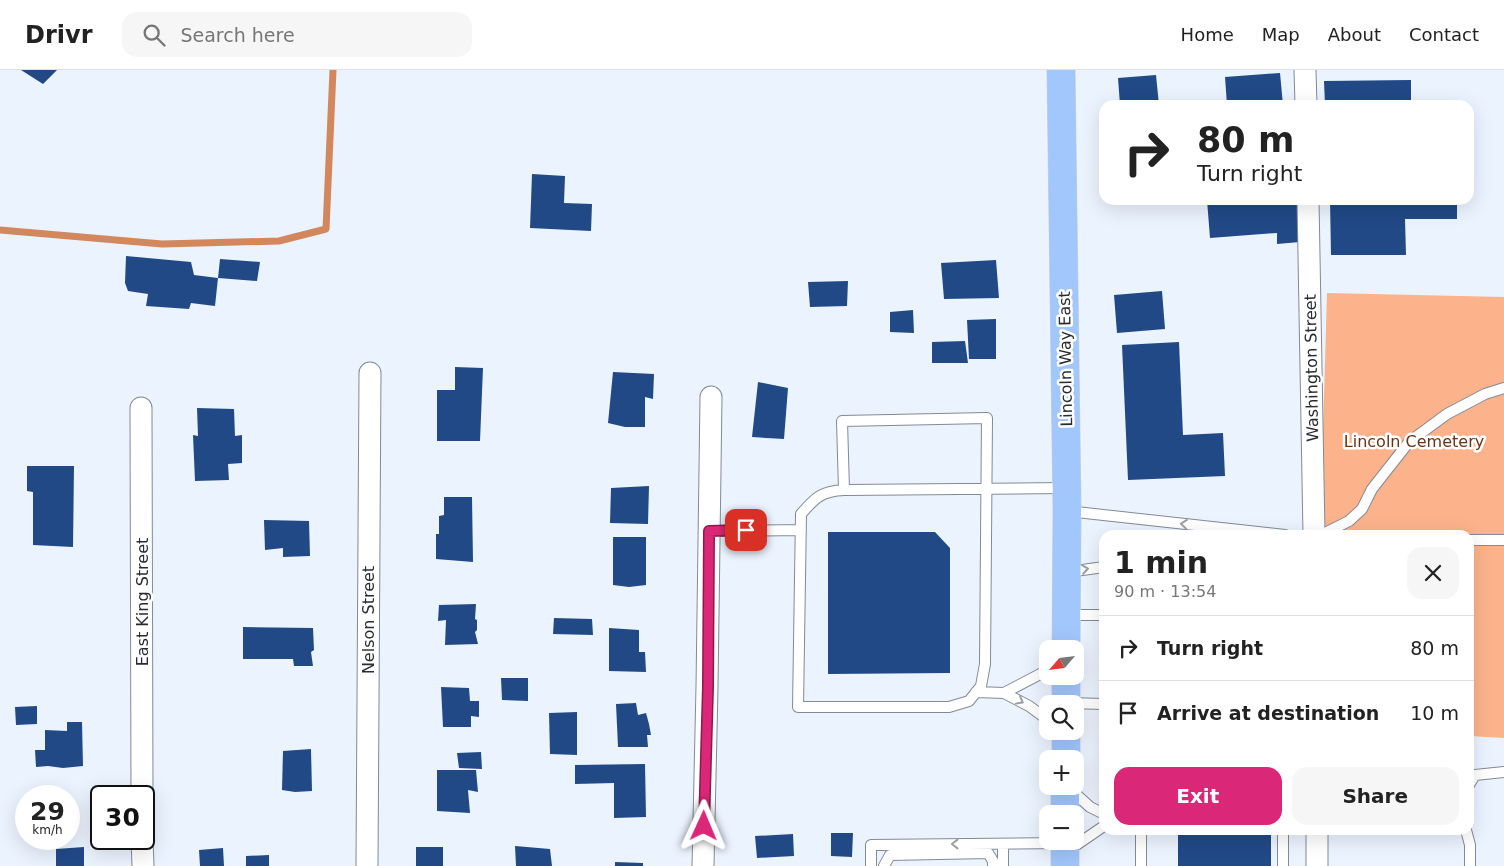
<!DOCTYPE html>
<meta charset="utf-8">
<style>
body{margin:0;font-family:"DejaVu Sans",sans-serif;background:#f6f6f6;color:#222;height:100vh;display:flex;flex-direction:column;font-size:19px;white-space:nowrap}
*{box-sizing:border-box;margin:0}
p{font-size:16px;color:#767676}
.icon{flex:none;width:28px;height:28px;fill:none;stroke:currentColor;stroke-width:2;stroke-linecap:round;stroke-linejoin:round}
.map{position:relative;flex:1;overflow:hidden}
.details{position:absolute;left:1099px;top:460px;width:375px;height:305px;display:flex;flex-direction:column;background:#fff;border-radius:15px;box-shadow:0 5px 20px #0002}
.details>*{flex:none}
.banner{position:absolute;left:1099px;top:30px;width:375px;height:105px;border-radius:15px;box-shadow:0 5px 20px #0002;background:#fff;color:#222;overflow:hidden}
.needle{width:32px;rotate:242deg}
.tools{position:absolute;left:1039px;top:570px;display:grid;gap:10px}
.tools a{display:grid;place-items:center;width:45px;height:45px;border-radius:10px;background:#fff;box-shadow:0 5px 20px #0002;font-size:25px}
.speed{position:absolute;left:15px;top:715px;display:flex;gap:10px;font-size:25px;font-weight:700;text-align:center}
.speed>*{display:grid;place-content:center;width:65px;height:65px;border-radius:50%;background:#fff;box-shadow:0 5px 20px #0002;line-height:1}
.speed small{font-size:12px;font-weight:400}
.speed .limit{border:2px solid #111;border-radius:8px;background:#fff;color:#111}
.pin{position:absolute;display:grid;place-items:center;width:42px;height:42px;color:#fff;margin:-21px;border-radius:10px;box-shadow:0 2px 8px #0006}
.me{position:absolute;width:55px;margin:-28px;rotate:1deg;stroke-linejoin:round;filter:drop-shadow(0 0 4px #0008)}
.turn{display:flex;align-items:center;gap:18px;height:105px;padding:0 15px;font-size:22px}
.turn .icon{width:65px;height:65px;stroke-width:2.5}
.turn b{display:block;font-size:35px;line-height:42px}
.round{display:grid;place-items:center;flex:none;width:52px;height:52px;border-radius:15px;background:#f6f6f6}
.overview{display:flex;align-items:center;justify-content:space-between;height:85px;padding:0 15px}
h1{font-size:30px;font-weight:800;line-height:38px}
.primary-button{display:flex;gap:10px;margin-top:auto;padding:10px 15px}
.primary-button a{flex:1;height:58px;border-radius:15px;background:#db2777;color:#fff;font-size:20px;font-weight:800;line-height:58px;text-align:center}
.primary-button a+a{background:#f6f6f6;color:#222}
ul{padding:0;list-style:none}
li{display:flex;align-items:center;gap:15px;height:65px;padding:0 15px;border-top:1px solid #e0e0e0}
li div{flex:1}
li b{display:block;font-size:19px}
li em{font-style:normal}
header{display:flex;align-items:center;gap:30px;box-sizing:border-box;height:70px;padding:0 25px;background:#fff;border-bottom:1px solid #e0e0e0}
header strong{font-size:24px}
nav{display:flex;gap:28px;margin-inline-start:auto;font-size:18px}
.search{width:350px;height:45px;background:#f6f6f6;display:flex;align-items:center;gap:12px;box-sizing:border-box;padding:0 18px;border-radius:15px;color:#767676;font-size:19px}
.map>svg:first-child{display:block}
.green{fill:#fcb38b}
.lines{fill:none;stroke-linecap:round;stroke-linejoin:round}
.stream{stroke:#d3875c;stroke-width:7}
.building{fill:#214986}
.lane-casing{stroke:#828a97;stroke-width:12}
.street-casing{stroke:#828a97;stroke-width:23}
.highway-casing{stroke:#d0d1d2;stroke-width:29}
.lane{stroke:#fff;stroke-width:10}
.street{stroke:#fff;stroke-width:21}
.highway{stroke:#a2c7fd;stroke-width:28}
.oneway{stroke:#9ea0a2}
.route-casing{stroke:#8e194d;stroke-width:12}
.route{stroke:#db2777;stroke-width:9}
.labels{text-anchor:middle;stroke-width:5;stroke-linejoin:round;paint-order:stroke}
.street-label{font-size:16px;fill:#282c31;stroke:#fff}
.park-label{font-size:16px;fill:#663414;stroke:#fff}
</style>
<header>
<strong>Drivr</strong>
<div class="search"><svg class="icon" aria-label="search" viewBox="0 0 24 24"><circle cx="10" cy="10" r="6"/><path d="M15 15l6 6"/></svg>Search here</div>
<nav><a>Home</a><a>Map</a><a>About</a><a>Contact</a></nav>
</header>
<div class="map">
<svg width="1504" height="796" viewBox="0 0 1504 796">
<rect width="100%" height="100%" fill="#ebf3fe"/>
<path class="green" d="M1327,223l177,4v441l-35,-2v-201h-149z"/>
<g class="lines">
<path class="stream" d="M0,160l162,14 117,-3 47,-12 7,-159"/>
</g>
<path class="building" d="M21,0h36l-14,14z
M1280,3l3,32h-56l-2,-28z
M1156,5l3,30h-39l-2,-27z
M1411,10v25h-86l-1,-24z
M532,104l33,2 -1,27 28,1 -1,27 -61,-3z
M1207,130h90l3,42 -23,2v-11l-67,5z
M1330,130h127v19h-52l1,36h-75z
M126,186l65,6 3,13 24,3 -3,28 -24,-3 -2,6 -43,-3 2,-12 -20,-3 -3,-8z
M220,189l40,3 -3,19 -39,-3z
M996,190l3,38 -55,1 -3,-36z
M848,211l-1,25 -37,1 -2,-25z
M1162,221l3,38 -48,4 -3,-38z
M913,240l1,23 -24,-1v-20z
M996,249v40h-27l-2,-39z
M965,271l3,22h-36v-21z
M1179,272l4,93 40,-2 2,43 -97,4 -6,-135z
M455,297l28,1 -3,73h-43v-51h18z
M613,302l41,2 -1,25 -8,-2v30h-20l-17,-4z
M758,312l30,6 -4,51 -32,-2z
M197,338l37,1 1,27 7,-1v28l-14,1 1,16 -34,1 -2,-46 5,1z
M27,396h47l-1,81 -40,-2v-53l-6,-1z
M649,416l-1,38 -38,-1 1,-35z
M444,427h28l1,65 -37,-3v-25h3v-18l5,-1z
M264,450l45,1 1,35 -27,1v-9l-18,2z
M828,462h107l15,16v125l-122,1z
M613,467h33v48l-17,2 -16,-2z
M476,534l-1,15 2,1v10l-2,2 3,12 -33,1 1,-25 -8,1 1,-16z
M554,548l38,1 1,16 -40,-1z
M243,557l70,1 1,22 -3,2 2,14h-19l-1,-7h-50z
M609,558l30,2v22h6l1,20 -37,-1z
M501,608h27v23l-26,-1z
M441,617l28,1 1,13h9v16l-8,-1v11h-28z
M636,633l2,12 8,-2 3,11 2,11h-4l1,12h-30l-2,-43z
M37,636v18l-21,1 -1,-18z
M577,642v43l-27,-1 -1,-41z
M67,652h15l1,44 -20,2 -15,-2 -12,1 -1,-17h10v-20l22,1z
M311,679l1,42 -17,1 -13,-2 1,-39z
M481,682l1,17 -23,-1 -2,-15z
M645,694l1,53 -32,1v-35l-39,1v-19z
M437,700h39l2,22 -10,-2 2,23 -33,-2z
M1178,760h93v36h-93z
M831,763h22l-1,24 -21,-1z
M793,764l1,22 -37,2 -2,-22z
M515,776l35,3 2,17h-36z
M84,777v19h-28v-17z
M416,777h27v19h-27z
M223,778l1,18h-24l-1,-16z
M269,785v11h-23v-10z
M615,792l28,1v3h-28z"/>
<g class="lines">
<g class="lane-casing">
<path id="lane" d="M844,420l-2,-69 145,-3c0,82 -1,164 -2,246l-4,22 -12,15 -20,6h-151l3,-193c14,-16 20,-23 43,-24l222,-2
M1067,441l218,24
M709,461l92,-1
M1321,465l28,-14 13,-12 10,-20 37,-47 38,-28 38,-20 19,-6
M1469,470h35
M1068,502l36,-5
M1068,545h36
M1048,600l-44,23 25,13 19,14
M976,622l28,1
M1067,633l37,1
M1469,715l6,-10 29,-3
M1069,718l21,19 14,7
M1141,760v36
M1466,760l4,15v21
M1069,780l35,-24
M871,796v-21l193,-2
M884,796l6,-11 98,-2 5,8v5
M1003,796v-22
M1283,796v-36"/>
</g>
<g class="street-casing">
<path id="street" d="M1305,0l1,35
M1308,130l6,335
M141,338l1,388
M1317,760v36
M142,769l1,27
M367,796l3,-493
M703,796l4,-179 4,-290"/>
</g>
<g class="highway-casing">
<path id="highway" d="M1061,0l6,441 -1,138
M1066,634v-28
M1066,689v-28
M1065,744v-28
M1065,796v-25"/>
</g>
<use href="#lane" class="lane"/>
<use href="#street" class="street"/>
<use href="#highway" class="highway"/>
</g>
<defs><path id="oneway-chevron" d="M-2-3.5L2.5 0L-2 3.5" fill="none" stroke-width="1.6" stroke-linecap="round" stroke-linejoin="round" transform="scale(1.25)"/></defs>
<g class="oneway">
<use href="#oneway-chevron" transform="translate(1184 454) rotate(-174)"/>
<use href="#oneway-chevron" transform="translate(1085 499) rotate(-8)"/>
<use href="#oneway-chevron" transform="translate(1020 631) rotate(29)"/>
<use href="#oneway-chevron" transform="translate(955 774) rotate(180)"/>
</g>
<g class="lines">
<g class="route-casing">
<path id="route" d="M704,756l4,-139 1,-156 37,-1"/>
</g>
<use href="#route" class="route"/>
</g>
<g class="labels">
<g class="street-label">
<text transform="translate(1065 289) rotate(-91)" y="6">Lincoln Way East</text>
<text transform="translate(1311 298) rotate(-91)" y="6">Washington Street</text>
<text transform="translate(142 532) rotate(-90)" y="6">East King Street</text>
<text transform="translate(368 550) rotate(-90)" y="6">Nelson Street</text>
</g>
<g class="park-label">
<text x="1414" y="377">Lincoln Cemetery</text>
</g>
</g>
</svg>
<div class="tools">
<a><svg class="needle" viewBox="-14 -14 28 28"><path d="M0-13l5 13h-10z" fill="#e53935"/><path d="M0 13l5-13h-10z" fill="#767676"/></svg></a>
<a><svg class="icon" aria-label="search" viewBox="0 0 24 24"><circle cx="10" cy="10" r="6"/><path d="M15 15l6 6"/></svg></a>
<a>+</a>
<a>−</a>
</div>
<div class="speed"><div>29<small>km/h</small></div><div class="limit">30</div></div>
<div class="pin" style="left:746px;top:460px;background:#d93025"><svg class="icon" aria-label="arrive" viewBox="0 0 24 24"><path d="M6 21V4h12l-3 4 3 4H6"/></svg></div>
<svg class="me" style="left:704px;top:756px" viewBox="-20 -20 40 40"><path d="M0-17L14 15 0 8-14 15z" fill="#db2777" stroke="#fff" stroke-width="4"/></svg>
<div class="banner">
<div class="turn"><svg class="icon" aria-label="right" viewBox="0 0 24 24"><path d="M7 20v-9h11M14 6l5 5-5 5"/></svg><div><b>80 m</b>Turn right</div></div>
</div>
<section class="details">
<div class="overview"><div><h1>1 min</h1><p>90 m · 13:54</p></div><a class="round"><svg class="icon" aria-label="close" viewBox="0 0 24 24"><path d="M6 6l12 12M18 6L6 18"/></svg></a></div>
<ul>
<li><svg class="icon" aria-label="right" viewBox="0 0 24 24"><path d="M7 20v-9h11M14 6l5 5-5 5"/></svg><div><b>Turn right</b></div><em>80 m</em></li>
<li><svg class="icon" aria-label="arrive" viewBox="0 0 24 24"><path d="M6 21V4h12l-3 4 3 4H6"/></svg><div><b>Arrive at destination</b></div><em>10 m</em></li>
</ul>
<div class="primary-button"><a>Exit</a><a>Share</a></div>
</section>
</div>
